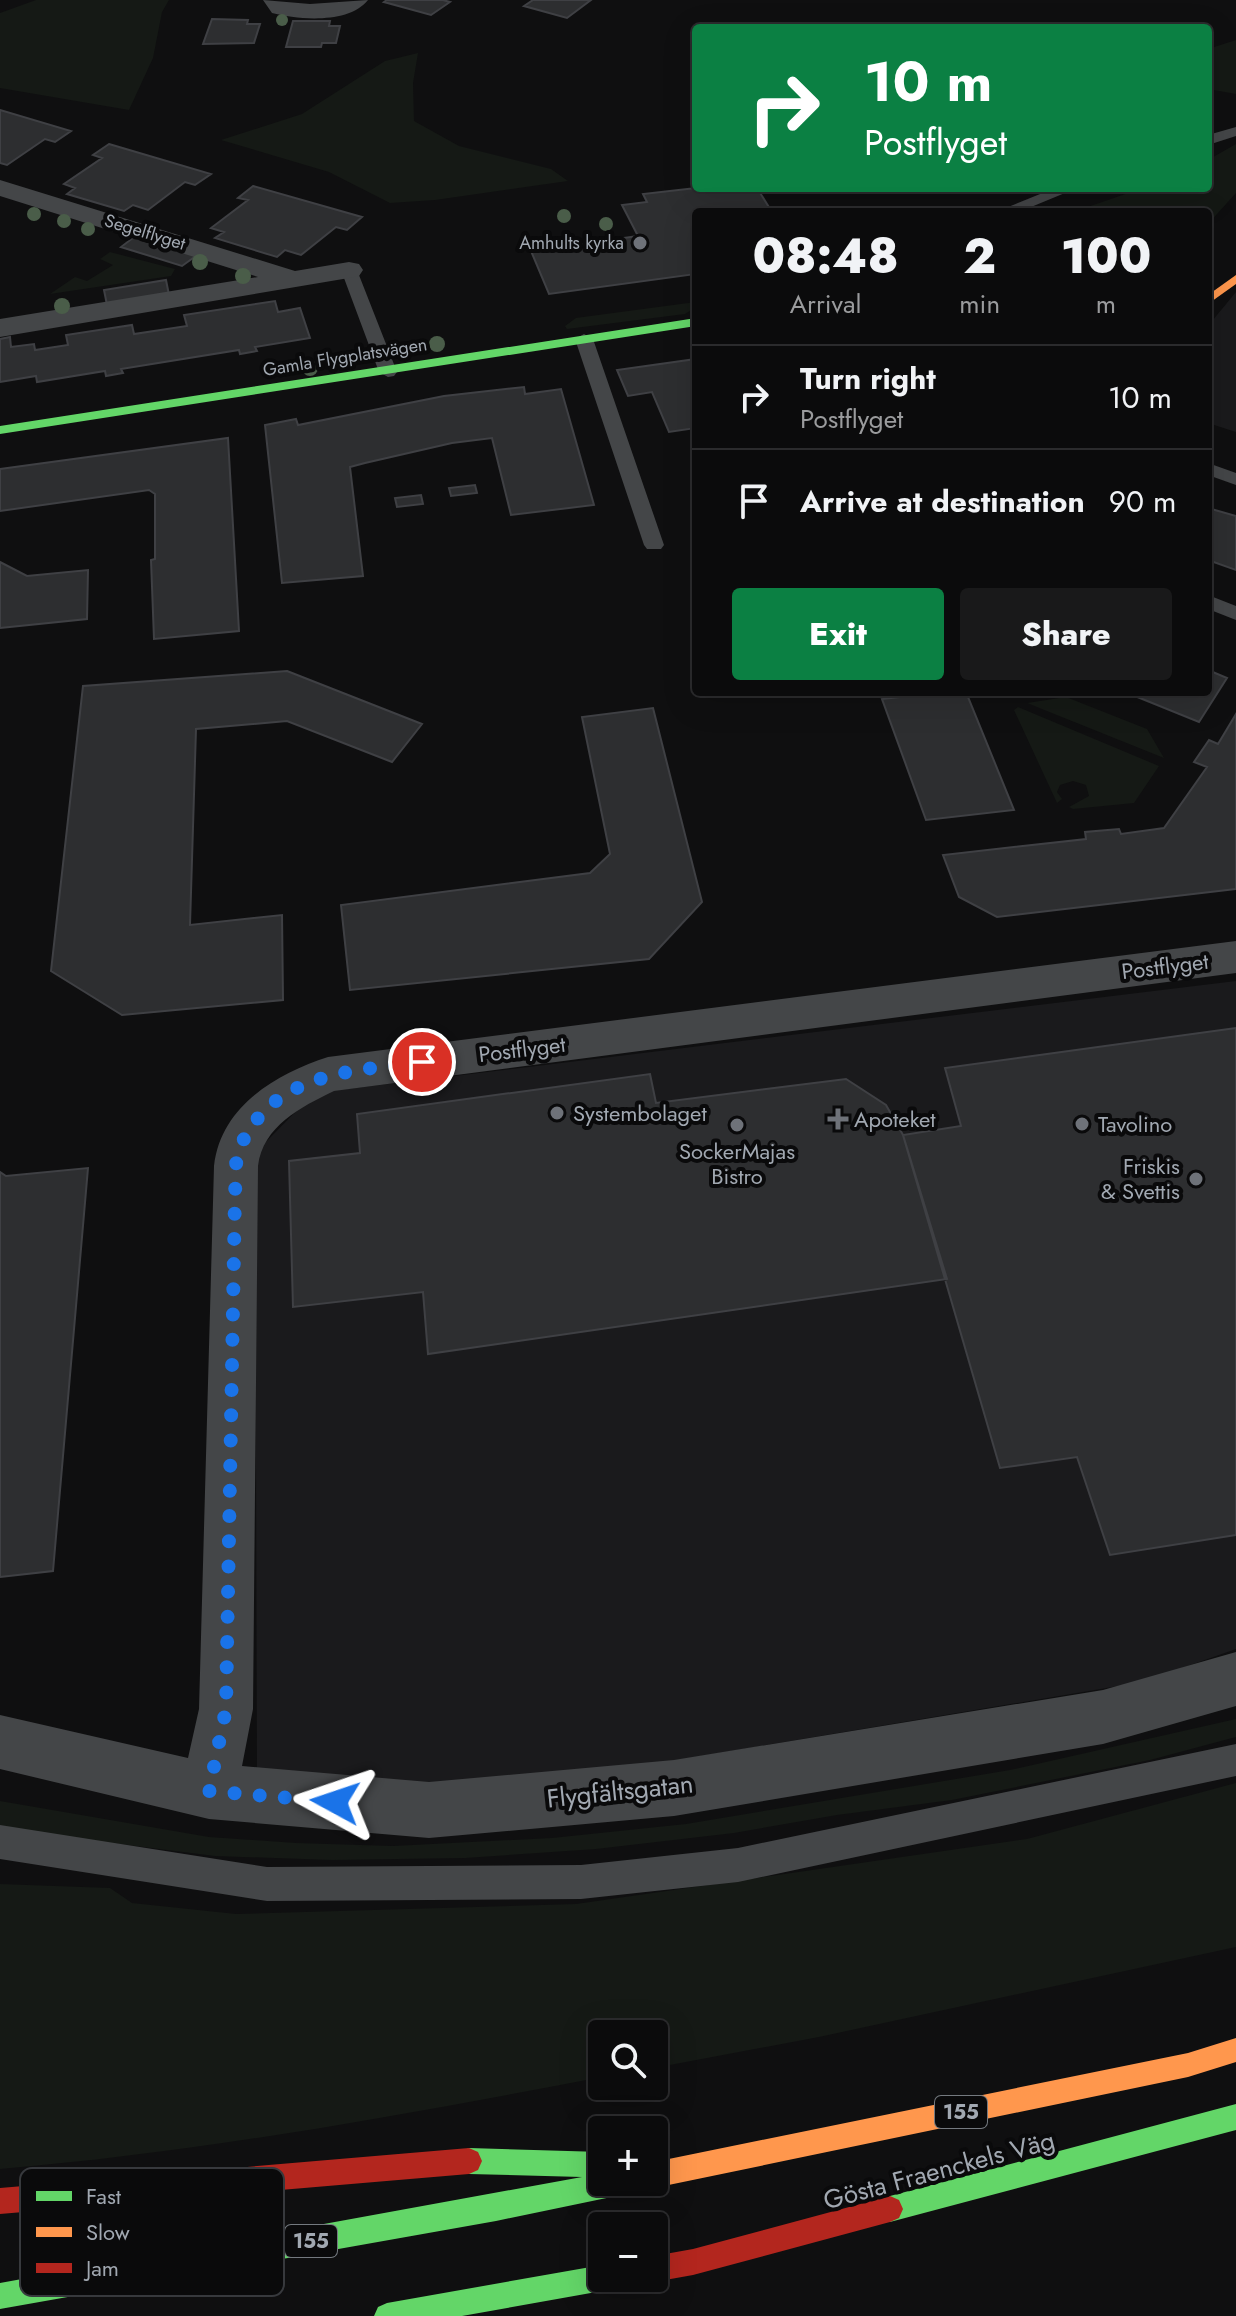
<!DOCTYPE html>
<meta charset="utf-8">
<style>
body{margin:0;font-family:Jost,sans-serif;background:#19191a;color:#f1f3f6;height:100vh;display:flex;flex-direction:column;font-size:30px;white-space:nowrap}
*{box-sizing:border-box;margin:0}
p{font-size:26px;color:#9a9b9d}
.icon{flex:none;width:44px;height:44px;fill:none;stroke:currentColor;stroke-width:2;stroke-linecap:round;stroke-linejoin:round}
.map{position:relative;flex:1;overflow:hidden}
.drawer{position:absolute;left:692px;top:208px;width:520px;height:488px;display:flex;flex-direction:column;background:#0b0b0c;border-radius:8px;box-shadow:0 8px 32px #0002,0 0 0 2px #2b2b2d}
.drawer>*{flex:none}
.banner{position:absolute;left:692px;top:24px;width:520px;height:168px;border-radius:8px;box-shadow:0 8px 32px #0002,0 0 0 2px #2b2b2d;background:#0b8043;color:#fff;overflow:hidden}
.controls{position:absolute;left:588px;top:2020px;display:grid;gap:16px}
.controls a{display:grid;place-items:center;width:80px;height:80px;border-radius:8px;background:#0b0b0c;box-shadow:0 8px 32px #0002,0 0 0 2px #2b2b2d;font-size:40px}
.pin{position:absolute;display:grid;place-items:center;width:68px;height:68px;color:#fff;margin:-34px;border:4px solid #fff;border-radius:50%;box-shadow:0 2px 8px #0007}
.me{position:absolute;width:88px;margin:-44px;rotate:275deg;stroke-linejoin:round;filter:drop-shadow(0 0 6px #0008)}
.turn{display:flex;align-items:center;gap:28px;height:168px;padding:0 40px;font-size:36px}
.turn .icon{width:104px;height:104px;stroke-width:2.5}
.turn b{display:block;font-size:56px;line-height:68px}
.eta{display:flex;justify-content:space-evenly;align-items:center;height:136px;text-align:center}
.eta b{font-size:48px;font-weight:800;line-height:56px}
.action{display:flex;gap:16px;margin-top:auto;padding:16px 40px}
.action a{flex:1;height:92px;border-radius:8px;background:#0b8043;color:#fff;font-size:32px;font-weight:800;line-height:92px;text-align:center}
.action a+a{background:#19191a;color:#f1f3f6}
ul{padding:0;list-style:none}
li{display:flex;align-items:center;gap:24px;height:104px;padding:0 40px;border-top:2px solid #2b2b2d}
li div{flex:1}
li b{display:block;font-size:30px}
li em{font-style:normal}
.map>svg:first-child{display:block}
.built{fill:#1a1a1c}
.green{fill:#151915}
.building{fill:#2d2e30;stroke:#3f4044;stroke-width:2}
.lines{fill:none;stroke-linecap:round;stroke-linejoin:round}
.lane{fill:#444648;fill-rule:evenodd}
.street{fill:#444648;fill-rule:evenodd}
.fast{fill:#63d668;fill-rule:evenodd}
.slow{fill:#ff974d;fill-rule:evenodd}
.jam{fill:#b3261e;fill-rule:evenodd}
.tree{fill:#4a5d49}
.route{stroke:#1a73e8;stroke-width:14;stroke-dasharray:0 25.2}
.poi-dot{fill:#6e7279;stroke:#0a0a0b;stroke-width:3}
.labels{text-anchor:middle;stroke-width:8;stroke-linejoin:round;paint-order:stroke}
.far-street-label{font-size:18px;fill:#a1a8b1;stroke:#0a0a0b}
.far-poi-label{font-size:18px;fill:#a1a8b1;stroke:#0a0a0b;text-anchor:end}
.shield{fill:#0a0a0b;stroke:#74797f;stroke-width:2}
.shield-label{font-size:20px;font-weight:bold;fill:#a1a8b1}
.street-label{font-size:22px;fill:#a1a8b1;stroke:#0a0a0b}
.poi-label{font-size:22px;fill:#a1a8b1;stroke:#0a0a0b;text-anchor:start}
.near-street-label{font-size:26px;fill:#a1a8b1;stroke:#0a0a0b}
.key{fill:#0a0a0b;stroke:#37393d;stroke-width:2}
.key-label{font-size:22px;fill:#a1a8b1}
</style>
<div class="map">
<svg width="1236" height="2316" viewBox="0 0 1236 2316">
<rect width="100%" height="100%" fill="#0f0f10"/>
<path class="built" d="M1236,292v140l-28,-9v-97z
M1236,981v668l-94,33 -602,101 -131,12 -152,-16 -2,-626 59,-60z"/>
<path class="green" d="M36,0h133l-7,12 -9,46 -24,52 -129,-22v-75z
M1236,40v54l-28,-5v-40z
M418,53l-5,30 1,38 45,25 92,23 17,12 -133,19 -45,3 -61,-31 -108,-32 81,-26 83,-53z
M1236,144v49l-28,31v-12h-135l70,-24h65v-28z
M110,252l65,17 -4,7 -121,18 25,-17 12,4 26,-16 -13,-6z
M696,302v5l-11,7 -118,15 -2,-3 11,-8z
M1066,697l81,32 17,29 -137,-55z
M1018,707l141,59 -25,37 -61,6 -4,-2 20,-11 -3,-11 -13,-4 -13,4 -3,7 5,7 -5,4 -43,-93z
M1236,1719v18l-86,23 -198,40 -115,15 -103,18 -138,16 -131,9 -133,2 -117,-4 -215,-27v-28l209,36 87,6 97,3 159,-8 134,-14 324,-54z
M1236,1783v164l-417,90 -165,31v-34h-52v43c-199,38 -400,75 -602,92v-285l110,4 22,15 104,11 340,-10 451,-65z"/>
<path class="building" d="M387,0h56l7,2 -19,13 -47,-13z
M533,0h58l-24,18 -43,-12z
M212,19l36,1 -1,4h13l-6,19 -51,1z
M293,21h37l-1,5h11l-4,17h-14l-1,4h-35z
M0,110l71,21 -16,11 -10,-3 -38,26 -7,-2z
M109,144l102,30 -16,11 -10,-3 -37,28 -15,-5 -9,6 -57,-17 8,-6 -11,-4 38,-26 -9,-3z
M253,186l109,31 -15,13 -11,-3 -35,28 -16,-5 -8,7 -62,-19 9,-6 -13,-4 37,-28 -10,-2z
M696,188h14l2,3 45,-3 15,24h-76v62l-147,20 -18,-43 107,-15 -16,-31 25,-3 -4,-8z
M138,234l62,19 -18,13 -61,-19z
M166,280l3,15 -62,10 -3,-15z
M275,301l3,11 22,-4 10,30 -55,9 2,4 -17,3 -1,-4 -118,19 2,4 -17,3 -1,-5 -68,11 -1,-6 -36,6v-43l10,-2 1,10 23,-3 1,6 33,-5 -2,-10 66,-10 2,9 53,-8 -3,-11z
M696,359v69l-27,4 -17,-40 -24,4 -11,-26z
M524,387l1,7 36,-5 33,116 -83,10 -19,-77 -40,5 -87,20 -15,4 13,109 -81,7 -17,-158 31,-6 2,6 146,-29z
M228,438l11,193 -85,8 -3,-79 4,-1v-65l-6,-4 -149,21v-42z
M475,485l2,8 -26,3 -2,-8z
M421,495l2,9 -26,3 -2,-9z
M1208,508l28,8v54l-28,-10z
M0,562l27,14 61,-6 -1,49 -87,9z
M1208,670l19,8 -28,44 -74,-30h83z
M287,671l135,53 -30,38 -105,-41 -91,8 -6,196 92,-10 1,85 -161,15 -71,-44 32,-285z
M946,692h20l48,118 -88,10 -44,-121z
M653,708l49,194 -53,57 -299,31 -9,-85 249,-32 20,-19 -28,-137z
M1236,714v175l-239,28 -38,-20 -16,-42 143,-16 -1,-7 34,-3 2,5 43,-6 43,-61 -13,-5 15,-22 9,4z
M1236,1028v507l-126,20 -33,-98 -77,11 -97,-333 58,-9 -16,-58z
M650,1074l6,29 190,-24 40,26 17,30 44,144 -519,75 -5,-62 -130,15 -4,-146 71,-8 -3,-39z
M88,1168l-35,403 -53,6v-405l6,4z"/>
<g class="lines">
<path class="lane" d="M1236,127v9l-28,9v-10z
M1055,188h22l-58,24h-23z
M349,265l8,5 40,102 -3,4 -6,1 -9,-5 -38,-102z
M584,334l9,5 71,206 -3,4h-14l-3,-4 -69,-206z
M1208,463l28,10v12l-28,-10z
M1208,595l28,11v14l-28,-11z
M1236,1744v32l-498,106 -157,17 -314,2 -267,-42v-34l267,42 314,-2 157,-17z"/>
<path class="street" d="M263,0l47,4 58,-4c-19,24 -69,20 -96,13z
M0,180l295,91 54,-9 10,2 4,6 -4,6 -10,2 -349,59v-18l258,-42 -258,-81z
M1236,941v32l-902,118c-33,16 -71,35 -76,75l-5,543 -11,57 187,16 245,-22 429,-70 133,-38v54l-133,38 -429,72 -245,22 -220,-19 -209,-50v-54l188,43 11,-49 15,-543c7,-60 62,-92 114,-109z"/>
<path class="fast" d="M696,318v8l-696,108v-8z
M1236,2104v26l-346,92 -9,-4 -4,-9 4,-9 9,-4z
M469,2148l133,4v30h32l-4,9 -9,4 -125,26 -496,88v-26l582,-106 -113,-3 -9,-4 -4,-9 4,-9z
M602,2265v13h13l-4,9 -9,4 -140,25h-88l4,-9 9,-4z"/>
<path class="slow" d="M1236,275v9l-28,20v-9z
M1236,2038v24l-48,15 -534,111 -10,-6h10v-20l534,-109z"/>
<path class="jam" d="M469,2148l9,4 4,9 -4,9 -9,4 -469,40v-26z
M890,2196l9,4 4,9 -4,9 -9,4 -197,53 -39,7 -9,-4h9v-22l39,-7z"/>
</g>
<g class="tree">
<circle cx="282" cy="20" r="6"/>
<circle cx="34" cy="214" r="7"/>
<circle cx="564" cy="216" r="7"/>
<circle cx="64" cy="221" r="7"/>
<circle cx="606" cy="224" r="7"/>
<circle cx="88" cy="229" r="7"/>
<circle cx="200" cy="262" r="8"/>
<circle cx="243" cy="276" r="8"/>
<circle cx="62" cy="306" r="8"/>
<circle cx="437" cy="344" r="8"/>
<circle cx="310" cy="368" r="8"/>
</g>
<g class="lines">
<path class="route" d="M335,1802l-126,-11 17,-82 9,-515c1,-15 -1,-36 6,-49 34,-73 112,-74 181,-83"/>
</g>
<g class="poi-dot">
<circle cx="640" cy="243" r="8"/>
<circle cx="557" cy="1113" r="8"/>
<path d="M834 1107h8v8h8v8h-8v8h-8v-8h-8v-8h8z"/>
<circle cx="1082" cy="1124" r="8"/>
<circle cx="737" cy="1125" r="8"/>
<circle cx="1196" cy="1179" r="8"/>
</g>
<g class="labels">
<g class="far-street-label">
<text transform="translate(145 232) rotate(17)" y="6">Segelflyget</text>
<text transform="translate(345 357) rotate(-9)" y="6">Gamla Flygplatsvägen</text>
</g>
<g class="far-poi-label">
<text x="624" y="249">Amhults kyrka</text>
</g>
<g class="shield">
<rect x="935" y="2096" width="52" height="32" rx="6"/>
<rect x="285" y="2225" width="52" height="32" rx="6"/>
</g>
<g class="shield-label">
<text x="961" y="2119">155</text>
<text x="311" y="2248">155</text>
</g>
<g class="street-label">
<text transform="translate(1165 966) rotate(-7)" y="8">Postflyget</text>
<text transform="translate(522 1049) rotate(-7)" y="8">Postflyget</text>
</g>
<g class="poi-label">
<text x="573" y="1121">Systembolaget</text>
<text x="854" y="1127">Apoteket</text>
<text x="1098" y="1132">Tavolino</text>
<text x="737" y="1159" text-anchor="middle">SockerMajas<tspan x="737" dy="25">Bistro</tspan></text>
<text x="1180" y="1174" text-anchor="end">Friskis<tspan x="1180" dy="25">&amp; Svettis</tspan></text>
</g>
<g class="near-street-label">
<text transform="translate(620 1791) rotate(-6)" y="9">Flygfältsgatan</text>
<text transform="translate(939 2170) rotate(-15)" y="9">Gösta Fraenckels Väg</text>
</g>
</g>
<rect x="20" y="2168" width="264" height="128" rx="12" class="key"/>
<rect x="36" y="2191" width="36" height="10" fill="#63d668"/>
<rect x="36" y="2227" width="36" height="10" fill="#ff974d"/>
<rect x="36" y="2263" width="36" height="10" fill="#b3261e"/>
<g class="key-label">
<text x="86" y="2204">Fast</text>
<text x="86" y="2240">Slow</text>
<text x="86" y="2276">Jam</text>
</g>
</svg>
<div class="controls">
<a><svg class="icon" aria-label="search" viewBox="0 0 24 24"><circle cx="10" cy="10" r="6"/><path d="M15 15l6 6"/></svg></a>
<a>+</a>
<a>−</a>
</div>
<div class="pin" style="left:422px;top:1062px;background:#d93025"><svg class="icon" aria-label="arrive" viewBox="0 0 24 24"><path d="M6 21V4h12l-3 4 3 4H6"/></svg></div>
<svg class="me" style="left:335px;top:1802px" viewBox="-20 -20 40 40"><path d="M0-17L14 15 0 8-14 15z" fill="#1a73e8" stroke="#fff" stroke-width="4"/></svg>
<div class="banner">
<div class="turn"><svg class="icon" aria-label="right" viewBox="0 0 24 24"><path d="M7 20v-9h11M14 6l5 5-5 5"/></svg><div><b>10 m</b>Postflyget</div></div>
</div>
<section class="drawer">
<div class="eta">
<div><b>08:48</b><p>Arrival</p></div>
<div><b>2</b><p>min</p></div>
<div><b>100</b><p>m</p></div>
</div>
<ul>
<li><svg class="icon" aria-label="right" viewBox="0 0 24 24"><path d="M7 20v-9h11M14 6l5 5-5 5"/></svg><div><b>Turn right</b><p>Postflyget</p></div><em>10 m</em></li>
<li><svg class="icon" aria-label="arrive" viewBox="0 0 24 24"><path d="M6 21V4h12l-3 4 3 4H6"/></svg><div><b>Arrive at destination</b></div><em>90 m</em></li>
</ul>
<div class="action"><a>Exit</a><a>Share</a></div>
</section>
</div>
